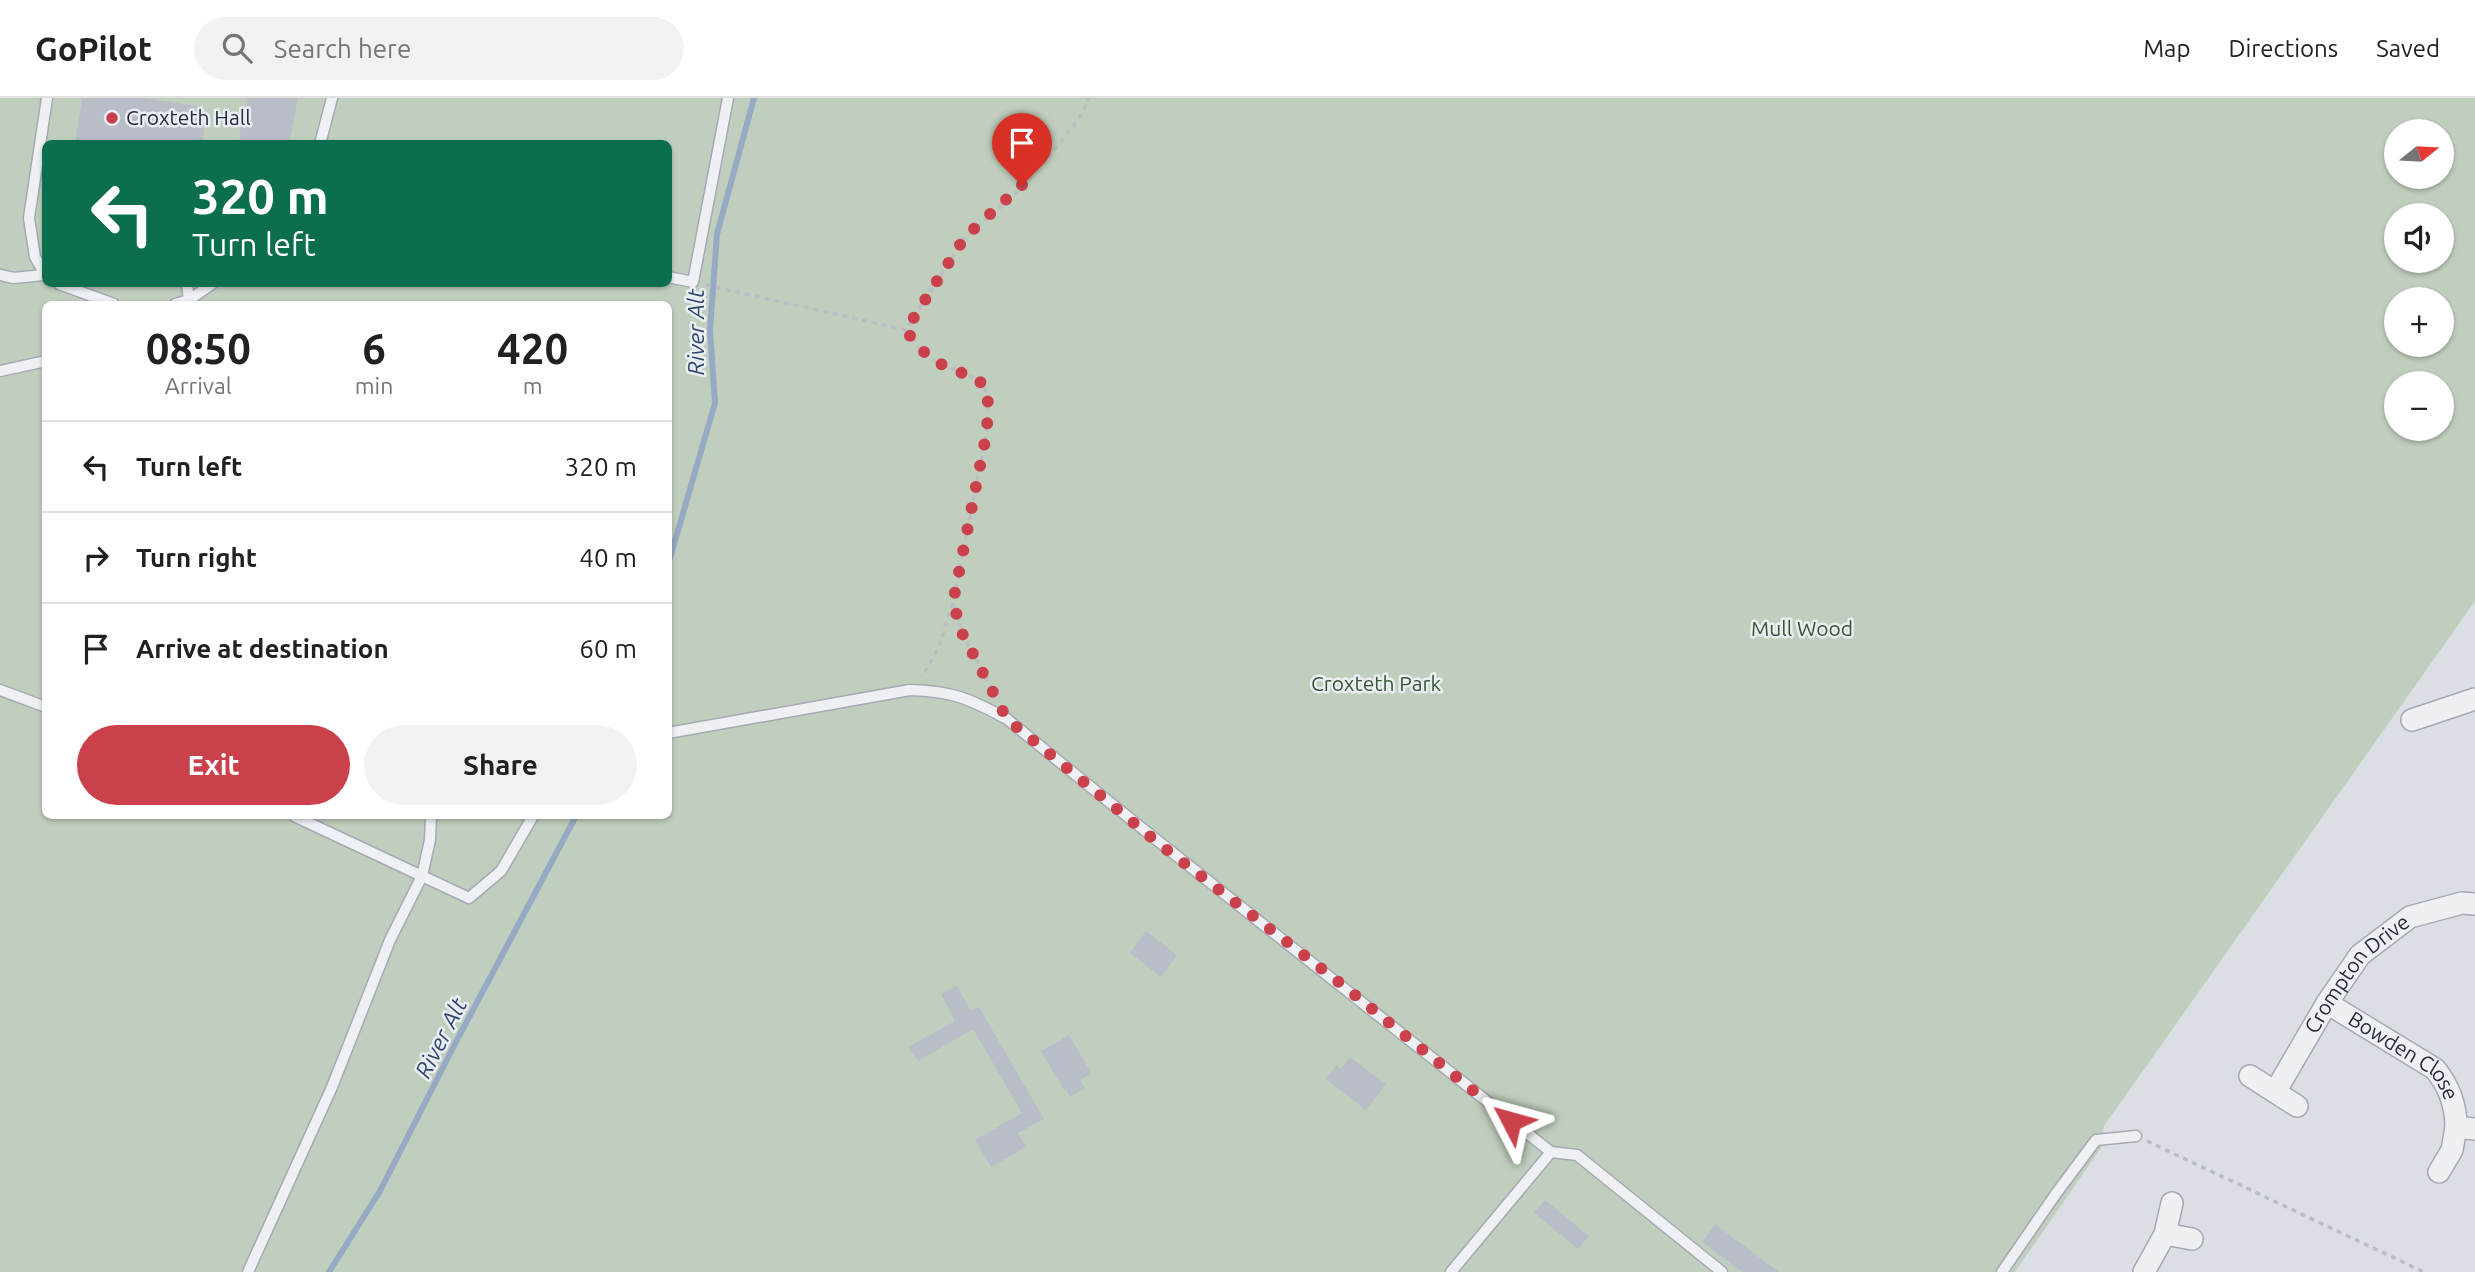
<!DOCTYPE html>
<meta charset="utf-8">
<style>
body{margin:0;font-family:Ubuntu,sans-serif;background:#f2f2f2;color:#202124;height:100vh;display:flex;flex-direction:column;font-size:26px;white-space:nowrap}
*{box-sizing:border-box;margin:0}
p{font-size:23px;color:#757577}
.icon{flex:none;width:38px;height:38px;fill:none;stroke:currentColor;stroke-width:2;stroke-linecap:round;stroke-linejoin:round}
.map{position:relative;flex:1;overflow:hidden}
.side{position:absolute;left:42px;top:203px;width:630px;height:518px;display:flex;flex-direction:column;background:#fff;border-radius:10px;box-shadow:0 2px 5px #0004}
.side>*{flex:none}
.top-card{position:absolute;left:42px;top:42px;width:630px;height:147px;border-radius:10px;box-shadow:0 2px 5px #0004;background:#0b6e4f;color:#fff;overflow:hidden}
.needle{width:46px;rotate:72deg}
.buttons{position:absolute;left:2384px;top:21px;display:grid;gap:14px}
.buttons a{display:grid;place-items:center;width:70px;height:70px;border-radius:50%;background:#fff;box-shadow:0 2px 5px #0004;font-size:35px}
.pin{position:absolute;display:grid;place-items:center;width:60px;height:60px;color:#fff;margin:-72px -30px;border-radius:50% 50% 50% 0;rotate:-45deg;box-shadow:0 0 7px #0007}
.pin .icon{rotate:45deg}
.me{position:absolute;width:77px;margin:-38px;rotate:309deg;stroke-linejoin:round;filter:drop-shadow(0 0 5px #0008)}
.turn{display:flex;align-items:center;gap:24px;height:147px;padding:0 35px;font-size:32px}
.turn .icon{width:91px;height:91px;stroke-width:2.5}
.turn b{display:block;font-size:49px;line-height:60px}
.eta{display:flex;justify-content:space-evenly;align-items:center;height:119px;text-align:center}
.eta b{font-size:42px;font-weight:700;line-height:49px}
.primary-button{display:flex;gap:14px;margin-top:auto;padding:14px 35px}
.primary-button a{flex:1;height:80px;border-radius:42px;background:#ca414c;color:#fff;font-size:28px;font-weight:700;line-height:80px;text-align:center}
.primary-button a+a{background:#f2f2f2;color:#202124}
ul{padding:0;list-style:none}
li{display:flex;align-items:center;gap:21px;height:91px;padding:0 35px;border-top:2px solid #e0e0e0}
li div{flex:1}
li b{display:block;font-size:26px}
li em{font-style:normal}
header{display:flex;align-items:center;gap:42px;box-sizing:border-box;height:98px;padding:0 35px;background:#fff;border-bottom:2px solid #e0e0e0}
header strong{font-size:33px}
nav{display:flex;gap:38px;margin-inline-start:auto;font-size:24px}
.search{width:490px;height:63px;background:#f2f2f2;display:flex;align-items:center;gap:18px;box-sizing:border-box;padding:0 24px;border-radius:38px;color:#757577;font-size:26px}
.map>svg:first-child{display:block}
.green{fill:#c0cfbd;fill-rule:evenodd}
.lines{fill:none;stroke-linecap:round;stroke-linejoin:round}
.stream{stroke:#96aac5;stroke-width:6}
.building{fill:#b9bdc8}
.service-casing{stroke:#a5a9b2;stroke-width:13}
.minor-casing{stroke:#a5a9b2;stroke-width:24}
.path{stroke:#babdc4;stroke-width:3.5;stroke-dasharray:5 5;stroke-linecap:butt}
.service{stroke:#eef0f4;stroke-width:10}
.minor{stroke:#eef0f4;stroke-width:21}
.route{stroke:#ca414c;stroke-width:12;stroke-dasharray:0 21.6}
.poi-dot{fill:#ca414c;stroke:#eaeef3;stroke-width:2.5}
.labels{text-anchor:middle;stroke-width:5;stroke-linejoin:round;paint-order:stroke}
.poi-label{font-size:21px;fill:#262c3b;stroke:#eaeef3;text-anchor:start}
.park-label{font-size:21px;fill:#385633;stroke:#eaeef3}
.street-label{font-size:21px;fill:#262c3b;stroke:#eaeef3}
.water-label{font-size:23px;font-style:italic;fill:#31486e;stroke:#eaeef3}
</style>
<header>
<strong>GoPilot</strong>
<div class="search"><svg class="icon" aria-label="search" viewBox="0 0 24 24"><circle cx="10" cy="10" r="6"/><path d="M15 15l6 6"/></svg>Search here</div>
<nav><a>Map</a><a>Directions</a><a>Saved</a></nav>
</header>
<div class="map">
<svg width="2475" height="1174" viewBox="0 0 2475 1174">
<rect width="100%" height="100%" fill="#dbdfe5"/>
<path class="green" d="M0,0h2475v503l-371,525 -3,22 -86,124h-2015zM2396,33h45v46h-45zM46,46h622v140h-622zM2396,117h45v46h-45zM2396,201h45v46h-45zM46,206h622v512h-622zM2396,285h45v46h-45z"/>
<g class="lines">
<path class="stream" d="M668,467l47,-162 -5,-73 7,-96 37,-136
M329,1174l51,-81 77,-151 119,-224"/>
</g>
<path class="building" d="M82,0h61l53,8v7l9,1 -2,30h-128z
M248,0h50l-9,46h-50l3,-30 4,1z
M1146,833l31,24 -16,22 -31,-24z
M957,888l14,25 8,-4 65,112 -26,14 8,14 -35,20 -16,-27 47,-27 -49,-84 -55,32 -10,-14 47,-26 -14,-27z
M1069,937l23,39 -12,6 5,8 -15,9 -4,-8 -2,1 -23,-39z
M1350,959l36,27 -20,26 -40,-31 11,-14 4,4z
M1545,1102l44,36 -11,13 -44,-36z
M1715,1126l64,48h-37l-40,-30z"/>
<g class="lines">
<g class="service-casing">
<path id="service" d="M320,46l12,-46
M0,177l14,3 29,-3
M46,178l-11,-19 -6,-39 18,-120
M668,179l25,5 35,-184
M59,186l55,20
M187,186l2,16 23,-16
M175,206l14,-4 3,4
M0,273l46,-10
M0,592l46,17
M668,635l242,-43c43,1 60,9 97,29 179,147 363,289 544,433l26,3 145,117
M431,718l-1,24 -8,36 47,22 32,-27 32,-55
M248,1174l84,-185 58,-147 32,-64 -128,-60
M1451,1174l100,-120
M2002,1174l53,-77 41,-55 40,-4"/>
</g>
<g class="minor-casing">
<g id="minor">
<path d="M2412,622l63,-21"/>
<path id="s1" d="M2327,905l108,66c14,17 21,36 21,58"/>
<path d="M2250,978l47,30"/>
<path id="s2" d="M2275,994l52,-89 33,-48 50,-38 52,-14 13,1"/>
<path d="M2439,1074l13,-22 4,-23 19,2"/>
<path d="M2165,1136l27,5"/>
<path d="M2144,1174l21,-38 7,-31"/>
</g>
</g>
<path class="path" d="M706,187l200,45 59,-93 43,-36 43,-47 29,-37 9,-19
M906,232l11,16 19,16 43,18 9,14 -1,37 -34,171 -15,47 -16,28
M953,506l9,29 33,62
M2147,1043l277,131"/>
<use href="#service" class="service"/>
<use href="#minor" class="minor"/>
</g>
<g class="lines">
<path class="route" d="M1022,87l-57,52 -59,93 11,16 19,16 43,18 9,14 -1,37 -34,171 9,31 45,86 155,127 173,133 176,142"/>
</g>
<circle class="poi-dot" cx="112" cy="20" r="7"/>
<g class="labels">
<g class="poi-label">
<text x="126" y="27">Croxteth Hall</text>
</g>
<g class="park-label">
<text x="1802" y="538">Mull Wood</text>
<text x="1376" y="593">Croxteth Park</text>
</g>
<g class="street-label">
<text dy="7" stroke="none"><textPath href="#s2" startOffset="145">Crompton Drive</textPath></text>
<text dy="7" stroke="none"><textPath href="#s1" startOffset="94">Bowden Close</textPath></text>
</g>
<g class="water-label">
<text transform="translate(696 234) rotate(-90)" y="8">River Alt</text>
<text transform="translate(441 940) rotate(-63)" y="8">River Alt</text>
</g>
</g>
</svg>
<div class="buttons">
<a><svg class="needle" viewBox="-14 -14 28 28"><path d="M0-13l5 13h-10z" fill="#e53935"/><path d="M0 13l5-13h-10z" fill="#757577"/></svg></a>
<a><svg class="icon" aria-label="sound" viewBox="0 0 24 24"><path d="M4 9h4l5-4v14l-5-4H4zM17 9q2 3 0 6"/></svg></a>
<a>+</a>
<a>−</a>
</div>
<div class="pin" style="left:1022px;top:87px;background:#d93025"><svg class="icon" aria-label="arrive" viewBox="0 0 24 24"><path d="M6 21V4h12l-3 4 3 4H6"/></svg></div>
<svg class="me" style="left:1511px;top:1023px" viewBox="-20 -20 40 40"><path d="M0-17L14 15 0 8-14 15z" fill="#ca414c" stroke="#fff" stroke-width="4"/></svg>
<div class="top-card">
<div class="turn"><svg class="icon" aria-label="left" viewBox="0 0 24 24"><path d="M17 20v-9H6M10 6l-5 5 5 5"/></svg><div><b>320 m</b>Turn left</div></div>
</div>
<section class="side">
<div class="eta">
<div><b>08:50</b><p>Arrival</p></div>
<div><b>6</b><p>min</p></div>
<div><b>420</b><p>m</p></div>
</div>
<ul>
<li><svg class="icon" aria-label="left" viewBox="0 0 24 24"><path d="M17 20v-9H6M10 6l-5 5 5 5"/></svg><div><b>Turn left</b></div><em>320 m</em></li>
<li><svg class="icon" aria-label="right" viewBox="0 0 24 24"><path d="M7 20v-9h11M14 6l5 5-5 5"/></svg><div><b>Turn right</b></div><em>40 m</em></li>
<li><svg class="icon" aria-label="arrive" viewBox="0 0 24 24"><path d="M6 21V4h12l-3 4 3 4H6"/></svg><div><b>Arrive at destination</b></div><em>60 m</em></li>
</ul>
<div class="primary-button"><a>Exit</a><a>Share</a></div>
</section>
</div>
